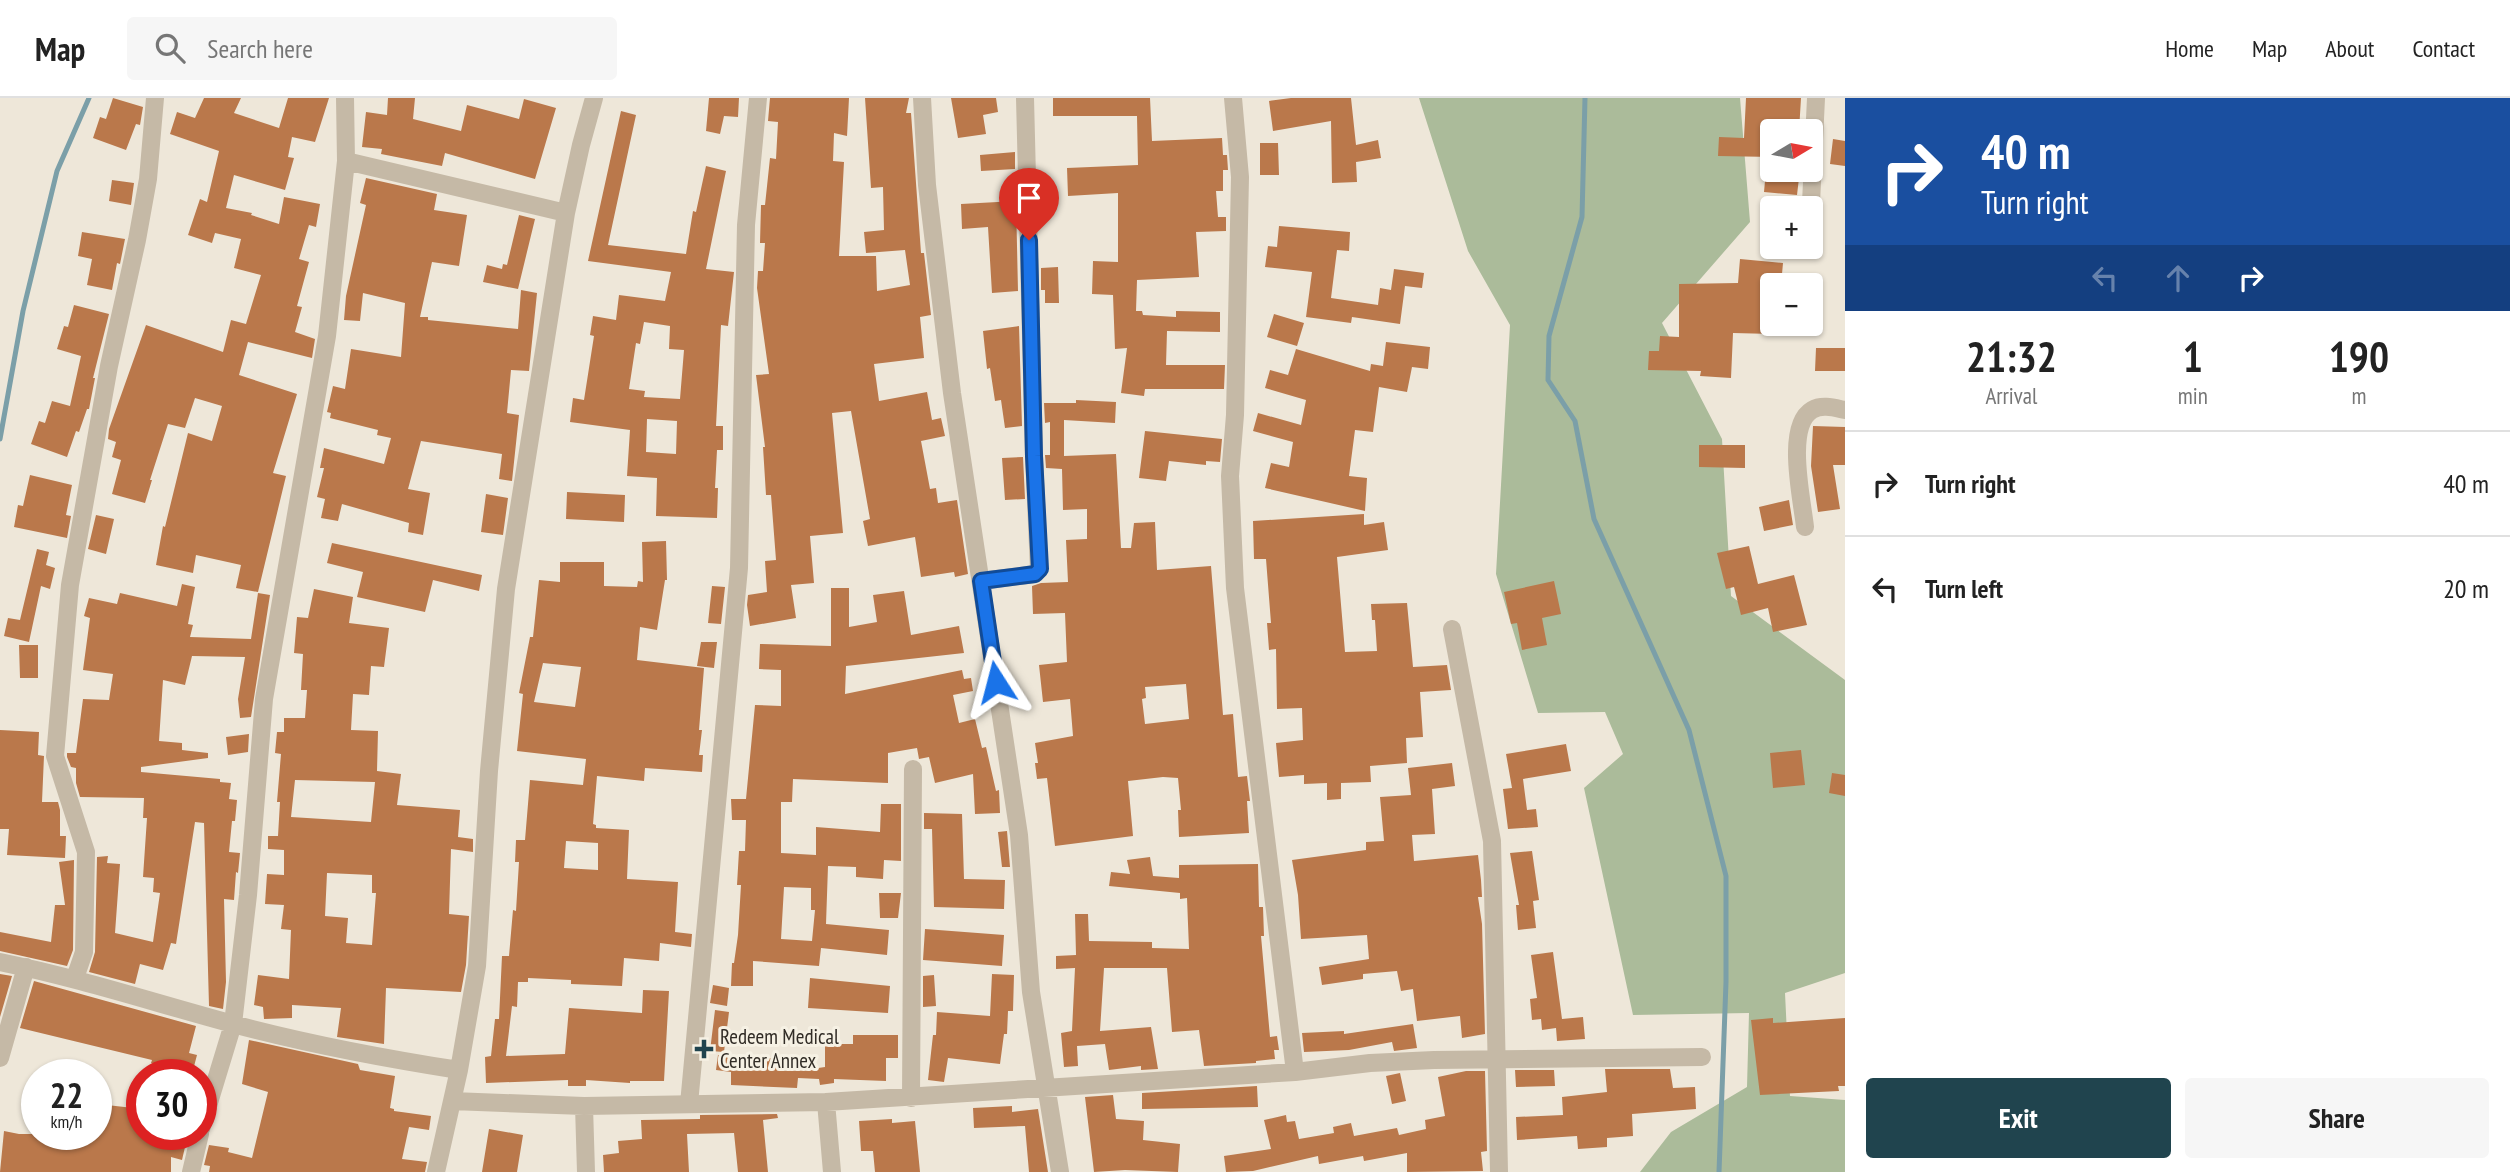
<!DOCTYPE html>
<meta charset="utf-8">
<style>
body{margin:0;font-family:"PT Sans Narrow",sans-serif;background:#f6f6f6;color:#222;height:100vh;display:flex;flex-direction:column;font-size:26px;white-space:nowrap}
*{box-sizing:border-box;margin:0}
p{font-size:23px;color:#767676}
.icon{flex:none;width:38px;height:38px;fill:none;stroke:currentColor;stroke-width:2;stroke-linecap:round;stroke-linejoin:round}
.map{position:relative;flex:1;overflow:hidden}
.side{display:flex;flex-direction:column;background:#fff;width:665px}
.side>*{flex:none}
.top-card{background:#1a4fa0;color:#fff;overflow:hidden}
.needle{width:46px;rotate:80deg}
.fabs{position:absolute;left:1760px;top:21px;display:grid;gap:14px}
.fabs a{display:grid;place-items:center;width:63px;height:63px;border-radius:7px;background:#fff;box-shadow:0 2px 5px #0004;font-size:35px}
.speed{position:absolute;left:21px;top:961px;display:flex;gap:14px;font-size:35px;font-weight:700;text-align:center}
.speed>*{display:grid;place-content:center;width:91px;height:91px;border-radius:50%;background:#fff;box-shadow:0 2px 5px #0004;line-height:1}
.speed small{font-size:18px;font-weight:400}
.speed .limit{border:10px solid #d22;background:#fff;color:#111}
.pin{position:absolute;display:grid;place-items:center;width:60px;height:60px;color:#fff;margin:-72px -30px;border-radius:50% 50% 50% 0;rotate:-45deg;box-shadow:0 0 7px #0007}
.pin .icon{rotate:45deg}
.me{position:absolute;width:77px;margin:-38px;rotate:351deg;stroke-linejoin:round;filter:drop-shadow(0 0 5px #0008)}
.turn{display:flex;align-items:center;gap:24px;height:147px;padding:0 21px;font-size:32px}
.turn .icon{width:91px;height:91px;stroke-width:2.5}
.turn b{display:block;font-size:49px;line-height:60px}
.lanes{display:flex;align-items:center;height:66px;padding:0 21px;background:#0003;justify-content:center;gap:35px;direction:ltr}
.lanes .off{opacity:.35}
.eta{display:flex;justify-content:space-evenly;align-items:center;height:119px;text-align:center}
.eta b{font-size:42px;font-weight:800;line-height:49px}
.cta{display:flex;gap:14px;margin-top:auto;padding:14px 21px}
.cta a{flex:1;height:80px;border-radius:7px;background:#20444e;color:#fff;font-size:28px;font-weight:800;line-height:80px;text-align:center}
.cta a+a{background:#f6f6f6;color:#222}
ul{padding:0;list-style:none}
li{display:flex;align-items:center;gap:21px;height:105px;padding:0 21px;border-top:2px solid #e0e0e0}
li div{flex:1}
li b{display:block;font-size:26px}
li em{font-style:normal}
header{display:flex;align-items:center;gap:42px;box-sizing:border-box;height:98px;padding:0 35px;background:#fff;border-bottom:2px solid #e0e0e0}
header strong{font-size:33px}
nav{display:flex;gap:38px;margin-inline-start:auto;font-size:24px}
.search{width:490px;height:63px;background:#f6f6f6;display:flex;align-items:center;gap:18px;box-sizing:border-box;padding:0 24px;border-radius:7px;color:#767676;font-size:26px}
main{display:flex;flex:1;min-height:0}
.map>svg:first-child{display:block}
.green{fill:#abbb9a}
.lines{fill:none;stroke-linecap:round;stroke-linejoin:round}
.stream{stroke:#7b9fa8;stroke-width:5}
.building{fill:#ba784b;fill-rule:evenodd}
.street{stroke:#c5b9a6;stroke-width:18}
.route-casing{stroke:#114b97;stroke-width:18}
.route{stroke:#1a73e8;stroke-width:12}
.poi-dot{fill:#20444e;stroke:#f6f1e4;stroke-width:2.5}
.labels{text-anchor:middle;stroke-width:6;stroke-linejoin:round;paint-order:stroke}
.poi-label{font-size:21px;fill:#312c26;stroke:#f6f1e4;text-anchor:start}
</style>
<header>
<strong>Map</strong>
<div class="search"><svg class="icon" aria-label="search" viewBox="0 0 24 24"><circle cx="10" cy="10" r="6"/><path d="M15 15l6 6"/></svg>Search here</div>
<nav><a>Home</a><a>Map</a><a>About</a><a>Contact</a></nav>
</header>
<main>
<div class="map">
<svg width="1845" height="1074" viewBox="0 0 1845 1074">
<rect width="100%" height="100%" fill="#eee7d9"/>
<path class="green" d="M1419,0h321l10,124 -88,101 60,116 9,157 114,84v293l-60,20 5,103 55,4v72h-205l31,-40 76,-45 2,-74 -116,2 -49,-227 39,-34 -18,-42 -67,1 -42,-139 14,-249 -42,-74z"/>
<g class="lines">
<path class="stream" d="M1585,0l-3,119 -33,119 -1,44 27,41 19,98 95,211 37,146v106l-7,190
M0,341l23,-128 34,-140 32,-73"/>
</g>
<path class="building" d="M113,0l30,9 -3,18 -4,-1 -10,26 -33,-12 7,-21 6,2z
M204,0h37l-7,15 45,15 9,-30h41l-14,44 -23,-5 -4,20 6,1 -9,32 -51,-15 -8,33 26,5 -1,2 28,9 5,-27 36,7 -4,23 -7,-2 -10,34 10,3 -12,44 5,1 -7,25 20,7 -3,19 -64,-16 -9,33 58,19 -24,79 13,3 -28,116 -22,-4 5,-23 -45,-10 -3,18 -37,-8 7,-39 2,1 23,-94 24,8 10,-35 -27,-8 -10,30 -17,-4 -18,56h2l-7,23 -33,-9 9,-34 -9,-3 4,-15 -8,-3 1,-10 37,-104 77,27 8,-32 15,4 15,-49 -27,-7 7,-29 -26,-6 -3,10 -24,-8 12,-36 7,3 12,-51 -49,-17 7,-22 18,6z
M388,0h27l-2,21 48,12 6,-26 52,14 5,-20 32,9 -21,71 -90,-26 -3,13 -61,-12 1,-5 -20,-2 4,-35 21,3z
M709,0h30l-1,19 -14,-1 -4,18 -14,-3z
M770,0h79l-2,38 -13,-3 -1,28 11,1 -5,94h37l1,35 33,-6 -5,-35 -39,3 -2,-21 20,-2 -1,-43 -12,1 -6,-90h44l-3,15h5l10,140h3l7,62 -11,2 4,41 -50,6 5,37 48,-9 5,28 9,-2 4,18 -24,5 9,48 6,-1 2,15 19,-3 11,74 -13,3 -1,-5 -33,5 -6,-40 -47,9 -5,-25 7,-2 -19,-108 -19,2 11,120 -33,3 4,47 -23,2 5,33 -46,8 -3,-21 1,-10 19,-3 -2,-31 11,-1 -5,-65h-5l-3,-48h2l-9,-72 13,-1 -12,-86 1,-17h5l2,-28h-5l1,-38h4l5,-47 6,1 2,-37 -10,-1z
M951,0h45l2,14 -15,3 3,19 -28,4z
M1053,0h97l2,43 70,-3 1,17h4l1,15h-5v21h-7l2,26h8v14l-30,1 3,45 -62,3 -1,31h6l1,4 33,2v-6l44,1v20l-53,-1 -1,34h59l-1,24h-79l-1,7 -23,-3 6,-45 -12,1 -2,-54 -21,-1 1,-33 25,1v-69l-50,3 -1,-28 71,-3 -1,-49h-84z
M1291,0h60l5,47 22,-5 3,18 -25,4 1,20 -25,1 -1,-62 -58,10 -4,-30z
M1746,0h55l-2,33h-26v26l-55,-1 1,-19 25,1z
M621,13l15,4 -28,130 78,9 7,-43 3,1 10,-46 20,5 -20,98 28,3 -6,54 -7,-1 -5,101h7v24h-6l-2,38h3l-1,30 -61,-2 1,-38 -30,-2 3,-46 -60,-8 3,-24 11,2 10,-64 -4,-1 3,-19 23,4 3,-25 46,6 6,-29 -83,-11zM644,224l26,4 -1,23 15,1 -4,49 -36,-2 1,-6 -16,-2 7,-46 4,1zM647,321l30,2 -1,33 -30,-2z
M1833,41l12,2v25l-15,-2z
M1260,45h18l1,32h-19z
M1015,54v17l-34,2 -1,-16z
M1766,72h29v7l4,1 -2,17 -33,-3z
M366,80l71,16 -3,16 33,5 -8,51 -27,-4 -12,55h8v3l90,9 3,-39 16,3 -8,78 -18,-1 -4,43 12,2 -7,66 -13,-2 3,-25 -81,-13 -13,48 22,4 -7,42 -15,-3 1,-9 -67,-19 -4,17 -17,-3 4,-19 -8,-2 7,-29h-4l4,-20 60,16 7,-26 -14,-3 1,-5 -48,-12 1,-5 -4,-1 6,-26 12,3 6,-40 50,8 4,-54 -42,-10 -3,28 -16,-1 2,-24 20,-91 -6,-2z
M112,82l22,3 -3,22 -22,-4z
M1016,103l2,90 -26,2 -4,-66 -26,2 -1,-25z
M519,117l16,4 -17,70 -35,-7 4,-17 15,4 1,-5 4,1z
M1279,128l71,6 -1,19 -12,-1 -6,48 47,7 2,-17 11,2 3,-21 30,4 -2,15 -17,-2 -5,38 -48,-7 -1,6 -45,-6 6,-45 -47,-5 3,-21 9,1z
M82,134l43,7 -5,25 -3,-1 -5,27 -25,-5 5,-26 -14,-3z
M1740,161l43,4 -2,22h-8v49l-40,-1 -2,45 -31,-2 1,-5 -53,-1 1,-19h10l1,-15 19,1v-53l59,-1z
M1058,169l1,36h-14v-13h-4v-22z
M74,207l35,9 -16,64h2l-6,31h-2l-8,23 -3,-1 -9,26 -36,-13 8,-23 6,2 7,-22 18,5 11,-50 -24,-7 7,-23 4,1z
M1274,216l30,9 -7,23 -30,-9z
M1019,228l3,100 -17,2 -4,-28 -6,1 -5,-33 -3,1 -4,-38z
M1386,244l44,5 -2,22 -16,-2 -5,25 -28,-5 -6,45 -18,-2 -6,46 18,2 -2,33 -100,-23 6,-25 18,4 4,-25 -40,-11 5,-18 43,12 5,-25 -41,-12 5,-18 18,5 8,-26 74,22 1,-7 12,2z
M1816,250h29v23h-30z
M1076,302l40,2 -1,21 -51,-3v36l52,-2 5,94h10l3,-25 21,-1 2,48 54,-4 12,149 10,-1 5,63 9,-1 3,25h-3l2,32 -70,4 -1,-27h3l-3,-32 -15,-1 -35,4 5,55 -78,10 -8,-68 -10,1 -2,-16h3l-3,-20 38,-7 -3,-37 -27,3 -4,-37 28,-3 -2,-49 -32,1 -1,-28 9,-3 27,-1 -2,-42 21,-1v-30l-24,1 -1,-41 -16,-1 -1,-13h5v-33l-5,1 -1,-20h32zM1186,586l3,35 -44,5 -3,-25 4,-1 -1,-11z
M1813,328l32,1v38h-12l7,44 -22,3 -7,-46z
M1145,333l77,8 -2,23 -14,-1v4l-37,-4 -3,20 -27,-3z
M1699,347h46v23l-46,-1z
M1023,359l2,42 -20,1 -3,-42z
M30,377l42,10 -6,30 5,1 -4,22 -53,-11 4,-22 5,1z
M567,394l58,3 -1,27 -58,-3z
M486,396l22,4 -5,37 -22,-3z
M1789,402l4,25 -29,6 -5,-24z
M1364,416v11l20,-3 4,28 -51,7 8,95 32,-1 -2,-31h-3l-1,-16 36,-1 6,64 34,-2 4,25 -31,2 3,45 -17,1 1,25 -37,3 1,16 -30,1v16l-14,1v-17l-23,1v-9l-25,2 -3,-34 27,-3 -1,-32 -25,1 -1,-60 -7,1 -2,-27h4l-5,-64h-12l-1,-38z
M96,417l18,4 -8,35 -18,-5z
M666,443l1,39h-2l-8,50 -17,-3 -3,33 67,8 -5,62h3l-3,25h4l-1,17 -57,-4 -1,13 -47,-5 -4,48 3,1v3l33,2 -2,49 51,3 -3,50 17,2 -1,13 -31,-4 -1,18 -35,-3 -2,28 -51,-2v-4l-43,-2v4h-10l-1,25 -5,-1 -6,50 59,-2 4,-46 73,5 1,-23 26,1 -5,90h-34v2l-44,-3v6h-18v-6l-82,3 -1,-26 6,-1 4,-37h4l3,-63h7l4,-46 3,1 3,-49h-4l1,-22h9l5,-60 53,5 3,-26 -69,-8 6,-57 -4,-1 11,-56h3l6,-57 21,2v-20h44v24l33,1 1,-6 5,1 -1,-40zM543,565l38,4 -6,40 -41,-5zM566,743l32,2v27l-34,-2z
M332,445l150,32 -3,16 -46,-11 -8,32 -68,-15 6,-25 -36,-9z
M1749,448l9,38 36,-9 13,50 -34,7 -5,-24 -27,7 -7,-28 -8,2 -9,-36z
M37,451l12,3 -3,13 9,3 -5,21 -9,-3 -12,56 -25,-6 4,-18 12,2z
M1554,483l7,33 -19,4 5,27 -25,5 -5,-27 -6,1 -7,-32z
M182,486l13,3 -7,37 5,1 -3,12 61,2 7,-46 12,2 -19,122 -11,1 -2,-19 7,-42 -53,-1 -7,29 -22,-5 -4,61 23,2v7l26,3v5l-67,9v5l79,7v3l11,1 -2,16 8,1 -2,21h-3l-3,31 11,1 -2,20 -2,-1 -2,28 -10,-1 2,83 -3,27 -14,-3 -5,-183 -9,-1 -19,122 -5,-1 -8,27 -23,-6 -5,20 -46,-12 6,-20 2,-95 11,-1 -1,7 13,1 -5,69 38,9 7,-49 -7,-1 1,-14 -11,-1 4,-59h-4l1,-20 -64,-1 -4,-14v-15l-5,-1 -4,-10v-4h9l7,-54 26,1 4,-26 -30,-4 7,-52 -6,-2 5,-18 28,6 3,-11 57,13z
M712,488l13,1 -4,37 -13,-1z
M831,490h18v39l28,-5 -4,-27 31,-4 7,44 48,-9 5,27 -118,13 -1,28 117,-24 2,9 7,-1 2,13 -20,4 6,28 16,-4 7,29 4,-1 10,44 3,-1 1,23 -25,1 -2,-40 -38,9 -6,-26 -10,2 -2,-11 -29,5v30l-95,-4 -1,23h-11v51l35,2v-28l64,5 1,-28h20v57l-17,-1 -1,19 -27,-2v-10l-28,-1 -2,58 63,6 -2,25 -66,-7 -2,18 -66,-5v25h-22l1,-23h2l4,-28 3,-50h-4l2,-34h6l1,-31h-14l-1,-21h15l9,-94 26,1v-36l-22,-1 1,-25 71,2zM784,789l27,1v22h4l-3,31 -31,-2z
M314,491l39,8 -4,26 40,5 -5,39 -13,-1 -2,29 -16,-1 -2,36 27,1 -1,40 24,3 -4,31 63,5 -2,27 15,2v13l-22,-3 -2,65 20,2 -3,49 -5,27 -75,-4 -2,56 -47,-7 4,-29 -49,-3v13l-28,1 -1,-12 -9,-2 4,-30 31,4 2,-49 -10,-1 3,-24 -19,-1 2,-30 17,1v-25l-16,-1v-13h10l2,-34h-3l4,-48 -6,-1 2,-21h7v-14h21l2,-28h-6l2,-36 -9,-1 3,-36 11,1zM295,682l80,2 -4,40 -80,-5zM327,775l45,2v18h4l-4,52 -26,-2 2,-25 -23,-2z
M701,544h16l-3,26 -17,-2z
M19,547h19v33h-18z
M0,632l39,2 -1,23 6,1 -2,46h16l2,8v26h6l-1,22 -58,-3 2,-26h-9z
M249,636l-1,18 -20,3 -2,-18z
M1566,646l5,27 -48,8 4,31 9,-1 2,18 -30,2 -5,-40 9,-1 -6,-34z
M1801,652l4,35 -32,3 -3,-35z
M1452,665l3,23 -23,3 3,45 -23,1 2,26 64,-6 3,25 1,17h-4l4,27 3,110 -23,4 -2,-22 -43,5 -4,-32 -12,2 -4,-20 -34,3v5l-41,6 -3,-18 50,-8 -2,-24 -66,4 -3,-44 -6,-35 74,-10v-8l18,-1 -4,-44 31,-2 -3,-27z
M1832,675l13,2v21l-16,-3z
M924,715l38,1 2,65 41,1 -1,29 -70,-2 -2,-78h-8z
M1007,733l3,36h-8l-4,-35z
M1532,753l7,49 -6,1 3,27 -18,2 -2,-25h3l-9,-52z
M1150,759l3,19 26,2v-13l79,-1 1,43h4l1,29h-3l9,101 7,-1 2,14h-5l1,9 -19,2v2l-52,3 -5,-36 -27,2 -5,-64h-63l-4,63 51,-4 7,42 -17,1v-4l-32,4 -4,-26 -28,2 1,20 -14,1 -3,-34 11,-2 3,-63 -19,1v-13l20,-1 -1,-41h13l1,27 63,1v6l37,1 -2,-51 -7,1v-6l-71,-7 2,-14 19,2 -3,-14z
M74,762l-1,90 -6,16 -67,-15v-19l51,10 4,-37h10l-6,-43z
M879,795h22l-3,25h-18z
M925,831l79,6 -2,31 -79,-6z
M1553,854l9,67 21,-2 2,22 -28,2 -1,-13 -14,2 -1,-11 -9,1 -2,-21 7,-1 -6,-43z
M0,876l12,2 -12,41z
M992,876l22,1 -1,36h-5l-1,23h-3l-4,30 -52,-6 -4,24 -16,-2 5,-45h3l1,-23 53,4z
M934,877l2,31 -13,1v-31z
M810,880l80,8 -2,27 -80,-5z
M34,883l162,45 -7,27 8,2 -5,19 -41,-11 1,-3 -132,-32z
M713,887l16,3 -2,18 -17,-3z
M715,912l14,2 -5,40 -14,-1z
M1773,920v5l72,-5v68h-7l1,5 -79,4 -9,-75z
M1413,926l4,24 -23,3 -2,-9 -43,8 -45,2 -2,-19 42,-2v3z
M853,937h45v23h-12v23l-52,-2v4l-14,2 -1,-6 -21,-1 -1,10 -66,-3v-13l-15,-2 2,-15 81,5 -1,11 27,-4v-23h28z
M249,942l109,24 2,6 35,6 -5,32 4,1v2l37,5 -2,14 -20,-3 -7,32 25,3 -2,10h-216l1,-6 -6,-1 5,-20 20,3 -1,4 24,6 16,-66 -26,-8z
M1605,971h65l3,19 22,-1 1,22 -64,5 1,22 -26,2v9l-29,2 -1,-13 -60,4 -1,-23 47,-2 -1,-18 45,-5z
M1515,972h39l1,16 -39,1z
M1466,973h19l2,80 -6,1 2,19 -76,1v-19l-43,8 -1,-5 -44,8 -1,-8 -65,15 -27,1 -2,-16 47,-7 -7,-29 22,-5 1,7 8,-1 4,18 35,-6 -1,-6 18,-4 3,13 43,-8 2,7 27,-6 -1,-9 20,-4 -7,-39z
M1400,975l6,28 -14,3 -6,-28z
M1257,988l1,21 -116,2v-16z
M1113,997l3,24 28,2 -1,19 37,4 -2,28 -53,-2 -31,2 -9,-75z
M98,1006l44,5v25h46l-6,26 -11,-3v15h-171l4,-41 15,3h77z
M1012,1008v6l26,-3 10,63h-19l-4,-46 -51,2 -1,-20z
M777,1016l1,4 -15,2 5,52h-30l-4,-39 -47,1 2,38h-85l-1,-17 16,-2 -1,-12 24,-2 -1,-19 59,-1v-4z
M892,1021v4l23,-2 5,51h-45l-2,-21h-12l-2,-30z
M489,1031l34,6 -6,37h-35z"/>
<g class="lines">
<path class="street" d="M922,0l5,87 25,208 67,442 12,157 29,180
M1233,0l7,79 -5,238 -5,61 5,112 60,484
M346,63l220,52
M1811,105l5,-105
M1805,429c-3,-28 -20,-101 7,-117 10,-6 23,-2 33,0
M981,483l54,-7 4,-5 -5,-113 -9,-358
M1452,531l40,212 7,331
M0,864c79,16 155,41 233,62 75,20 149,34 226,46
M75,880l9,-26 2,-100 -31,-96 15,-171 39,-219 28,-126 11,-61 7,-81
M0,960l26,-91
M911,1000l2,-329
M452,1003l132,5 242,-4 469,-30 75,-9 64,-3 268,-3
M826,1004l6,70
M689,1006l50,-536 7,-343 12,-127
M584,1008l2,66
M201,1031l32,-105 15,-129 16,-196 63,-363 19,-175 -1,-63
M191,1074l9,-38
M436,1074l23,-102 18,-104 12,-195 17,-182 60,-376 15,-68 13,-47"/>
</g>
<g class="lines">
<g class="route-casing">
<path id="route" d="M996,584l-15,-101 54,-7 5,-5 -6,-113 -5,-216"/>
</g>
<use href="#route" class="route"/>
</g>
<path class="poi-dot" d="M700.5 940.5h7v7h7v7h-7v7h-7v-7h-7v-7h7z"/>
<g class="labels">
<g class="poi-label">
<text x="720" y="946">Redeem Medical<tspan x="720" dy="24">Center Annex</tspan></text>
</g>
</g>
</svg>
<div class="fabs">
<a><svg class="needle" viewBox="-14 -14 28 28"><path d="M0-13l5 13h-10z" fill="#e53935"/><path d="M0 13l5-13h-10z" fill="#767676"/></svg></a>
<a>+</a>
<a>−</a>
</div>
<div class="speed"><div>22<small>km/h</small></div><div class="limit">30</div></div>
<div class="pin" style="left:1029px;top:142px;background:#d93025"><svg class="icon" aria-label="arrive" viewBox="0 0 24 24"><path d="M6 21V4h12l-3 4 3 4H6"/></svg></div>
<svg class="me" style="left:996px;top:584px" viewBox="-20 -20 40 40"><path d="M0-17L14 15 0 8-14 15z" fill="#1a73e8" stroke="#fff" stroke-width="4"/></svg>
</div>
<section class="side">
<div class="top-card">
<div class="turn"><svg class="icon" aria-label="right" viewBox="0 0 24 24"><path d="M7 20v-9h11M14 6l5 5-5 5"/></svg><div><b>40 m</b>Turn right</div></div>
<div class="lanes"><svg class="icon off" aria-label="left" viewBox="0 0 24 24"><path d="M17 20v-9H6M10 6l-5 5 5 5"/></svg><svg class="icon off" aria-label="ahead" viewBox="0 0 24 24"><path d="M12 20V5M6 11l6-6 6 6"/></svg><svg class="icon" aria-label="right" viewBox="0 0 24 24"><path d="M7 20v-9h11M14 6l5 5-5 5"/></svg></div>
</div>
<div class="eta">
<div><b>21:32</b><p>Arrival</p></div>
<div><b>1</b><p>min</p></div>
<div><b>190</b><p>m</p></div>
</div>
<ul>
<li><svg class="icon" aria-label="right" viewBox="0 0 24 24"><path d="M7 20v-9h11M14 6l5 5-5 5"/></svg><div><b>Turn right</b></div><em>40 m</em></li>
<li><svg class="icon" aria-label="left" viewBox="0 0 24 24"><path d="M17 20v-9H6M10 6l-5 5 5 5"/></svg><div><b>Turn left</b></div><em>20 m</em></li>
</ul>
<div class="cta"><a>Exit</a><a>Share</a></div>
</section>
</main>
